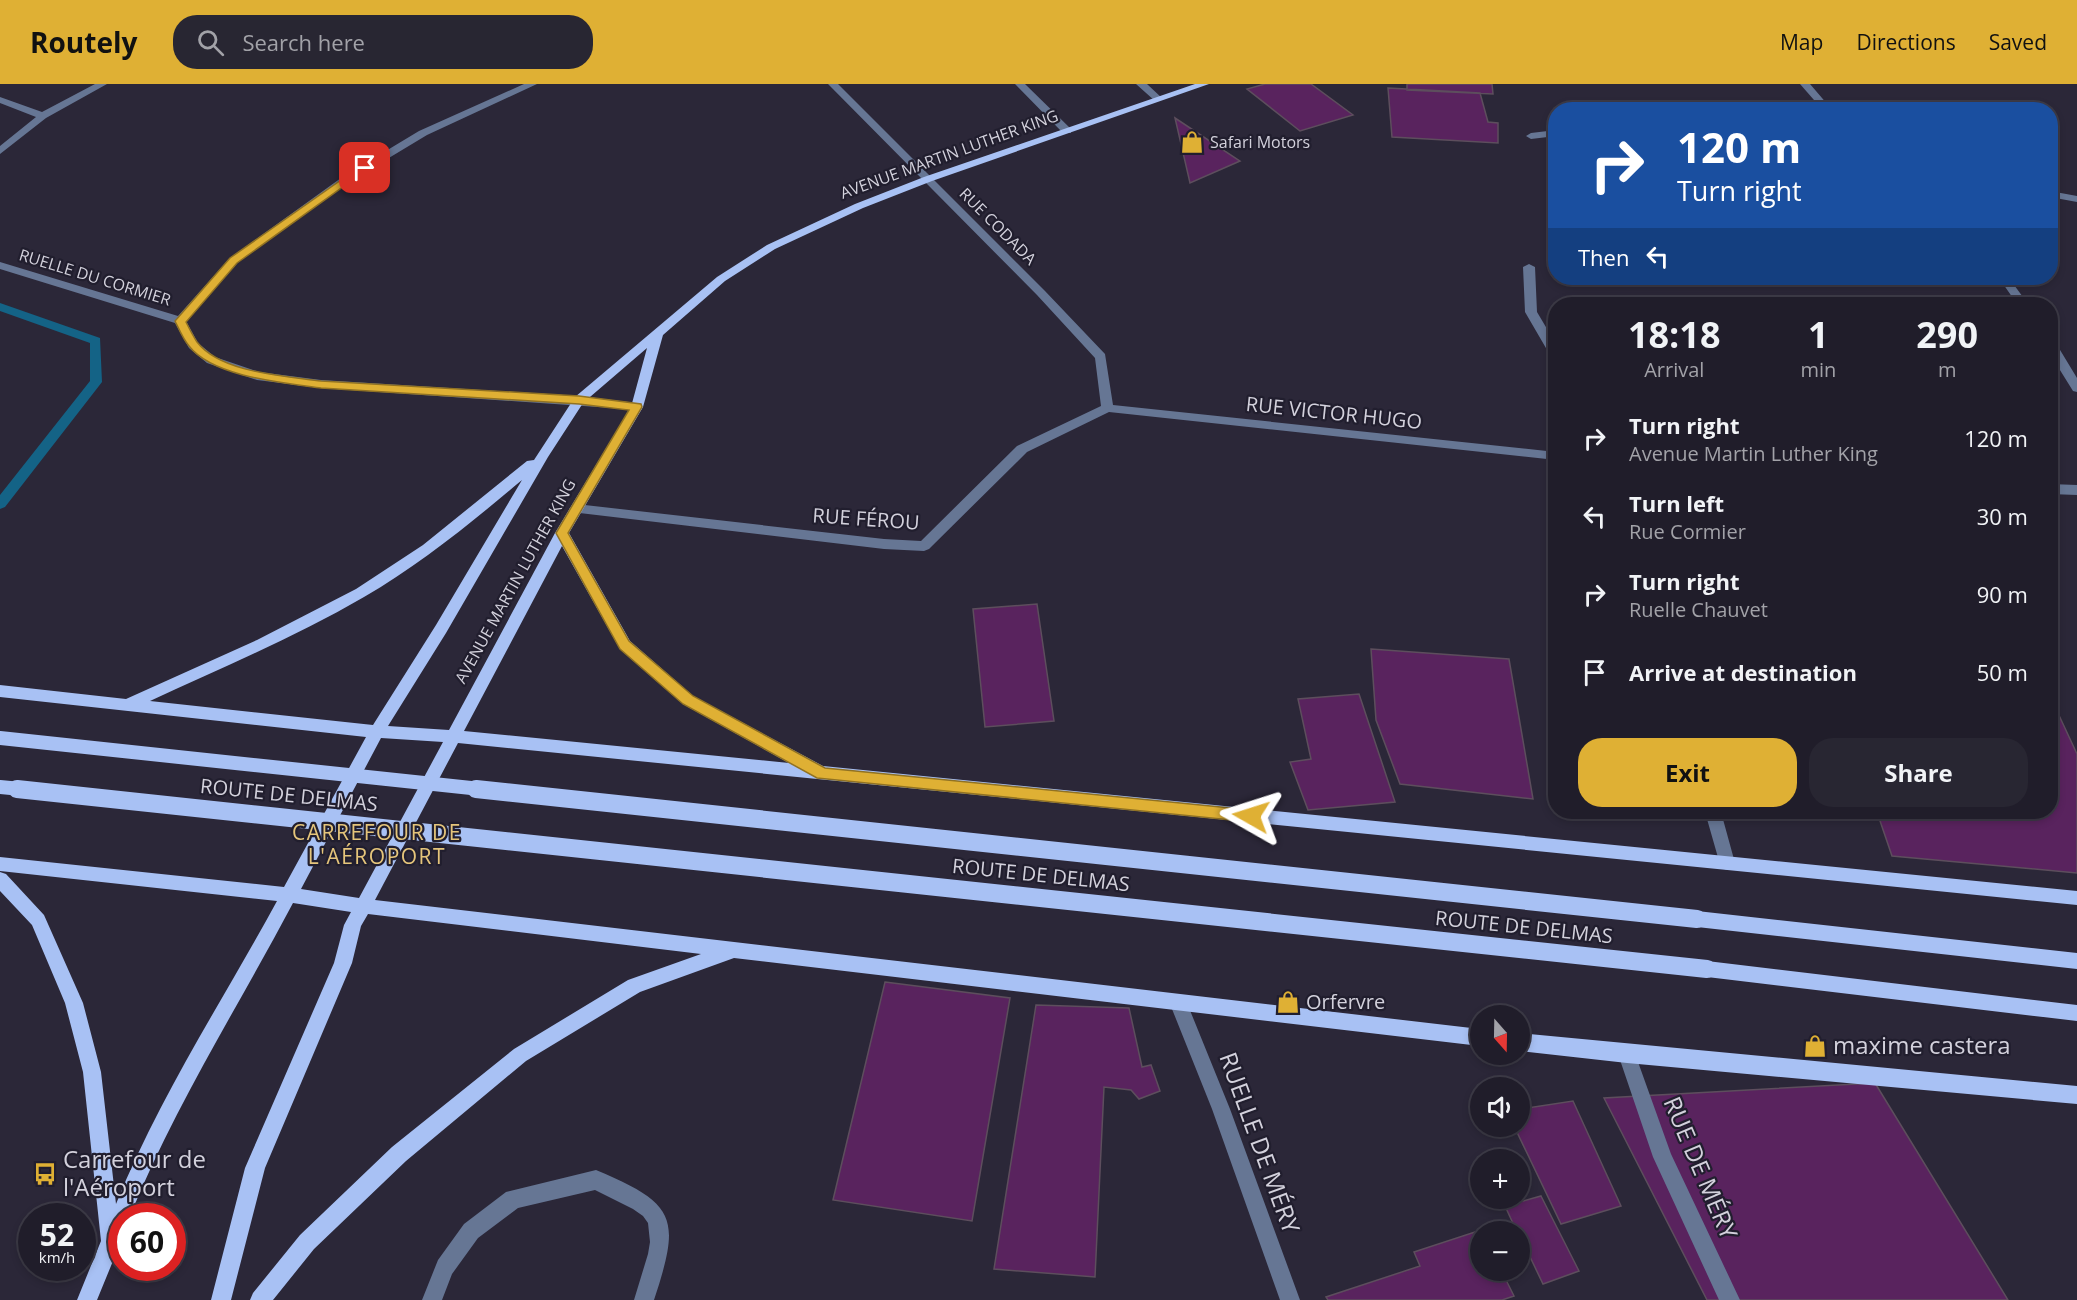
<!DOCTYPE html>
<meta charset="utf-8">
<style>
body{margin:0;font-family:"Open Sans",sans-serif;background:#282632;color:#f1f3f6;height:100vh;display:flex;flex-direction:column;font-size:22px;white-space:nowrap}
*{box-sizing:border-box;margin:0}
p{font-size:20px;color:#a2a2a8}
.icon{flex:none;width:33px;height:33px;fill:none;stroke:currentColor;stroke-width:2;stroke-linecap:round;stroke-linejoin:round}
.map{position:relative;flex:1;overflow:hidden}
.details{position:absolute;left:1548px;top:213px;width:510px;height:522px;display:flex;flex-direction:column;background:#201d2a;border-radius:24px;box-shadow:0 3px 9px #0003,0 0 0 2px #3d3b47}
.details>*{flex:none}
.guide{position:absolute;left:1548px;top:18px;width:510px;height:183px;border-radius:24px;box-shadow:0 3px 9px #0003,0 0 0 2px #3d3b47;background:#1a4fa0;color:#fff;overflow:hidden}
.needle{width:39px;rotate:160deg}
.buttons{position:absolute;left:1470px;top:921px;display:grid;gap:12px}
.buttons a{display:grid;place-items:center;width:60px;height:60px;border-radius:50%;background:#201d2a;box-shadow:0 3px 9px #0003,0 0 0 2px #3d3b47;font-size:30px}
.speed{position:absolute;left:18px;top:1119px;display:flex;gap:12px;font-size:30px;font-weight:700;text-align:center}
.speed>*{display:grid;place-content:center;width:78px;height:78px;border-radius:50%;background:#201d2a;box-shadow:0 3px 9px #0003,0 0 0 2px #3d3b47;line-height:1}
.speed small{font-size:15px;font-weight:400}
.speed .limit{border:9px solid #d22;background:#fff;color:#111}
.pin{position:absolute;display:grid;place-items:center;width:51px;height:51px;color:#fff;margin:-26px;border-radius:12px;box-shadow:0 3px 9px #0006}
.me{position:absolute;width:66px;margin:-33px;rotate:276deg;stroke-linejoin:round;filter:drop-shadow(0 0 4px #0008)}
.turn{display:flex;align-items:center;gap:21px;height:126px;padding:0 30px;font-size:27px}
.turn .icon{width:78px;height:78px;stroke-width:2.5}
.turn b{display:block;font-size:42px;line-height:51px}
.then{display:flex;align-items:center;height:57px;padding:0 30px;background:#0003;gap:12px;font-size:22px}
.eta{display:flex;justify-content:space-evenly;align-items:center;height:102px;text-align:center}
.eta b{font-size:36px;font-weight:700;line-height:42px}
.action{display:flex;gap:12px;margin-top:auto;padding:12px 30px}
.action a{flex:1;height:69px;border-radius:24px;background:#dfb034;color:#111;font-size:24px;font-weight:700;line-height:69px;text-align:center}
.action a+a{background:#282632;color:#f1f3f6}
ul{padding:0;list-style:none}
li{display:flex;align-items:center;gap:18px;height:78px;padding:0 30px}
li div{flex:1}
li b{display:block;font-size:22px}
li em{font-style:normal}
header{display:flex;align-items:center;gap:36px;box-sizing:border-box;height:84px;padding:0 30px;background:#dfb034;color:#111}
header strong{font-size:28px}
nav{display:flex;gap:33px;margin-inline-start:auto;font-size:21px}
.search{width:420px;height:54px;background:#282632;display:flex;align-items:center;gap:15px;box-sizing:border-box;padding:0 21px;border-radius:24px;color:#a2a2a8;font-size:22px}
.map>svg:first-child{display:block}
.lines{fill:none;stroke-linecap:round;stroke-linejoin:round}
.stream{fill:#146386;fill-rule:evenodd}
.building{fill:#59235e;stroke:#5d4e5d;stroke-width:1.5}
.minor{fill:#667694;fill-rule:evenodd}
.major{fill:#a8c1f4;fill-rule:evenodd}
.major-bridge-far1{stroke:#a8c1f4;stroke-width:14}
.major-bridge{stroke:#a8c1f4;stroke-width:18}
.route{fill:#dfb034;stroke:#917222;stroke-width:1.5}
.labels{text-anchor:middle;stroke-width:4.5;stroke-linejoin:round;paint-order:stroke}
.far-poi-label{font-size:16px;fill:#d3d1dc;stroke:#211e2e;text-anchor:start}
.far-street-label{font-size:16px;fill:#d3d1dc;stroke:#211e2e}
.street-label{font-size:20px;fill:#d3d1dc;stroke:#211e2e}
.poi-label{font-size:20px;fill:#d3d1dc;stroke:#211e2e;text-anchor:start}
.neighbourhood-label{font-size:21px;letter-spacing:1.5px;fill:#e5c57b;stroke:#211e2e}
.near-poi-label{font-size:24px;fill:#d3d1dc;stroke:#211e2e;text-anchor:start}
.near-street-label{font-size:24px;fill:#d3d1dc;stroke:#211e2e}
</style>
<header>
<strong>Routely</strong>
<div class="search"><svg class="icon" aria-label="search" viewBox="0 0 24 24"><circle cx="10" cy="10" r="6"/><path d="M15 15l6 6"/></svg>Search here</div>
<nav><a>Map</a><a>Directions</a><a>Saved</a></nav>
</header>
<div class="map">
<svg width="2077" height="1216" viewBox="0 0 2077 1216">
<rect width="100%" height="100%" fill="#2b2738"/>
<g class="lines">
<path class="stream" d="M0,219l100,35 2,44 -97,125 -5,2v-14l90,-114v-38l-90,-32z"/>
</g>
<path class="building" d="M1265,0h46l42,31 -53,16 -53,-42z
M1407,0h85l1,10 -86,-4z
M1388,4l92,5 8,29 10,1v20l-106,-6z
M1175,34l65,43 -50,22z
M1037,520l17,117 -69,6 -12,-118z
M1371,565l138,10 24,140 -133,-15 -24,-64z
M1359,610l36,108 -87,8 -18,-48 21,-3 -13,-60z
M2050,612l27,58v119l-185,-17 -15,-44h173z
M885,898l125,16 -38,223 -139,-21z
M1036,921l93,3 13,59 9,-2 9,26 -21,8 -8,-9 -27,-3 -9,190 -101,-8z
M1875,999l133,217h-301l-103,-202z
M1573,1017l48,105 -60,18 -47,-98h6v-17z
M1541,1112l38,75 -36,13 -23,-48v-4h-3l-12,-26z
M1481,1146l-1,40h21l13,26 -12,4h-174l-2,-3 94,-31 -6,-14z"/>
<g class="lines">
<path class="minor" d="M95,0h12l-61,34 -46,36v-8l36,-29 -36,-14v-6l42,15z
M524,0h13l-110,51 -78,47 -111,80 -52,59 12,22 17,14 44,15 62,8 258,16 58,7 6,4 -2,3 -320,-22 -64,-8 -50,-17 -18,-15 -14,-25 -175,-54v-7l178,54 52,-58 111,-80 78,-47z
M828,0h10l207,207 60,63 8,51 443,47v8l-447,-48 -82,40 -98,97 -5,2 -40,-2 -313,-37 -2,-3 7,-5 308,35 37,2 96,-95 84,-40 -6,-48 -58,-63z
M1015,0h10l46,45v4h-8z
M1136,0h11l16,15 -8,2z
M1800,0h10l18,21v4h-6l-4,-4 -32,5h-32l60,-10z
M1556,46v6l-25,3 -5,-3 5,-3z
M2050,107l27,5v6l-27,-5z
M1529,180l6,3 2,45 19,32v15l-6,-4 -25,-43 -2,-45z
M1999,194h10l19,26h-11z
M2050,255l4,1 23,38v14l-4,-1 -23,-37z
M2050,400l27,1v10l-27,-1z
M1705,728h16l14,51 -2,5 -6,2 -6,-2z
M1179,912l6,2 45,111 70,191h-20l-68,-191 -42,-105 3,-6z
M1627,961l6,3 38,106 69,146h-21l-66,-143 -35,-103 3,-6z
M596,1086c81,34 85,48 58,130h-20l14,-46 2,-12 -2,-19 -5,-7 -10,-7 -38,-19 -77,18 -40,30 -26,36 -10,26h-20l16,-40 26,-36 42,-32z"/>
<path class="major" d="M1195,0h14l-277,97 -69,27 -88,41 -50,32 -62,54 -20,72 -74,126 61,108 63,55 130,70 1254,125v14l-1619,-162 -83,157 1105,129v17l-746,-88 -94,34 -114,69 -120,100 -92,88 -41,51h-23l3,-7 47,-58 92,-88 122,-98 114,-69 73,-26 -333,-40 -7,12 -9,37 -87,205 -34,132h-20l34,-132 89,-205 10,-38 7,-13 -58,-9c-55,104 -119,204 -163,313h-8v23l-25,61h-20l24,-59 -18,-169 -18,-69 -33,-78 -32,-34v-19l6,2 38,41 39,88 18,69 15,132c43,-107 106,-202 161,-303l-277,-30v-14l284,30 82,-150 -366,-40v-12l126,14 131,-59 99,-51 67,-44 104,-84 7,-1 41,-63 142,-120 50,-32 88,-41 69,-27zM647,264l-16,59 -76,126 -106,197 -61,-4 58,-93 102,-176 35,-54zM522,396l-86,145 -63,100 -223,-24c72,-33 145,-64 214,-104 57,-33 108,-75 158,-117zM562,462l58,103 63,55 106,59 -325,-32zM381,654l62,4 -84,156 -58,-9z
M1697,827l380,42v16l-380,-42 -6,-3 -3,-5 3,-5z
M1707,877l370,44v16l-370,-44 -6,-2 -3,-6 3,-6z
M1520,949l557,53v18l-450,-41 -107,-12z"/>
<path class="major-bridge-far1" d="M0,654l490,52
M0,703l31,3"/>
<path class="major-bridge" d="M17,705l1690,180
M476,705l1221,130"/>
</g>
<path class="route" d="M361,82l8,2 -132,95 -51,59c3,6 7,14 11,20 24,31 88,34 124,39l258,15 62,8 1,3 -74,126 61,108 64,55 132,72 426,42 5,2 2,4 -2,5 -5,1 -434,-44 -134,-74 -63,-55 -64,-116 73,-123 -50,-6 -258,-16c-37,-5 -108,-11 -132,-42 -6,-7 -10,-17 -14,-25l55,-63z"/>
<defs>
<g id="shop-bare" transform="scale(1.8)"><path d="M-5-2.5h2.3a2.7 3.5 0 0 1 5.4 0H5L5.5 6h-11ZM-1.5-2.5h3a1.5 2.3 0 0 0-3 0Z" fill="#dfb034" stroke="#211e2e" stroke-width="2.5" paint-order="stroke"/></g>
<g id="bus-bare" transform="scale(1.8)"><path d="M-5-6H5V4H4V6H2V4H-2V6H-4V4H-5ZM-3.5-4V0h7V-4ZM-3.5 1.2v1.5H-2V1.2ZM2 1.2v1.5H3.5V1.2Z" fill="#dfb034" stroke="#211e2e" stroke-width="2.5" paint-order="stroke"/></g>
</defs>
<g fill-rule="evenodd">
<use href="#shop-bare" x="1192" y="58"/>
<use href="#shop-bare" x="1288" y="918"/>
<use href="#shop-bare" x="1815" y="962"/>
<use href="#bus-bare" x="45" y="1090"/>
</g>
<g class="labels">
<g class="far-poi-label">
<text x="1210" y="64">Safari Motors</text>
</g>
<g class="far-street-label">
<text transform="translate(949 70) rotate(-20)" y="6">AVENUE MARTIN LUTHER KING</text>
<text transform="translate(998 142) rotate(45)" y="6">RUE CODADA</text>
<text transform="translate(95 193) rotate(17)" y="6">RUELLE DU CORMIER</text>
<text transform="translate(515 497) rotate(-61)" y="6">AVENUE MARTIN LUTHER KING</text>
</g>
<g class="street-label">
<text transform="translate(1334 329) rotate(6)" y="7">RUE VICTOR HUGO</text>
<text transform="translate(866 435) rotate(4)" y="7">RUE FÉROU</text>
<text transform="translate(289 711) rotate(6)" y="7">ROUTE DE DELMAS</text>
<text transform="translate(1041 791) rotate(6)" y="7">ROUTE DE DELMAS</text>
<text transform="translate(1524 843) rotate(6)" y="7">ROUTE DE DELMAS</text>
</g>
<g class="poi-label">
<text x="1306" y="925">Orfervre</text>
</g>
<g class="neighbourhood-label">
<text x="377" y="756">CARREFOUR DE<tspan x="377" dy="24">L'AÉROPORT</tspan></text>
</g>
<g class="near-poi-label">
<text x="1833" y="970">maxime castera</text>
<text x="63" y="1084">Carrefour de<tspan x="63" dy="28">l'Aéroport</tspan></text>
</g>
<g class="near-street-label">
<text transform="translate(1259 1059) rotate(70)" y="8">RUELLE DE MÉRY</text>
<text transform="translate(1700 1084) rotate(67)" y="8">RUE DE MÉRY</text>
</g>
</g>
</svg>
<div class="buttons">
<a><svg class="needle" viewBox="-14 -14 28 28"><path d="M0-13l5 13h-10z" fill="#e53935"/><path d="M0 13l5-13h-10z" fill="#a2a2a8"/></svg></a>
<a><svg class="icon" aria-label="sound" viewBox="0 0 24 24"><path d="M4 9h4l5-4v14l-5-4H4zM17 9q2 3 0 6"/></svg></a>
<a>+</a>
<a>−</a>
</div>
<div class="speed"><div>52<small>km/h</small></div><div class="limit">60</div></div>
<div class="pin" style="left:365px;top:84px;background:#d93025"><svg class="icon" aria-label="arrive" viewBox="0 0 24 24"><path d="M6 21V4h12l-3 4 3 4H6"/></svg></div>
<svg class="me" style="left:1251px;top:732px" viewBox="-20 -20 40 40"><path d="M0-17L14 15 0 8-14 15z" fill="#dfb034" stroke="#fff" stroke-width="4"/></svg>
<div class="guide">
<div class="turn"><svg class="icon" aria-label="right" viewBox="0 0 24 24"><path d="M7 20v-9h11M14 6l5 5-5 5"/></svg><div><b>120 m</b>Turn right</div></div>
<div class="then">Then<svg class="icon" aria-label="left" viewBox="0 0 24 24"><path d="M17 20v-9H6M10 6l-5 5 5 5"/></svg></div>
</div>
<section class="details">
<div class="eta">
<div><b>18:18</b><p>Arrival</p></div>
<div><b>1</b><p>min</p></div>
<div><b>290</b><p>m</p></div>
</div>
<ul>
<li><svg class="icon" aria-label="right" viewBox="0 0 24 24"><path d="M7 20v-9h11M14 6l5 5-5 5"/></svg><div><b>Turn right</b><p>Avenue Martin Luther King</p></div><em>120 m</em></li>
<li><svg class="icon" aria-label="left" viewBox="0 0 24 24"><path d="M17 20v-9H6M10 6l-5 5 5 5"/></svg><div><b>Turn left</b><p>Rue Cormier</p></div><em>30 m</em></li>
<li><svg class="icon" aria-label="right" viewBox="0 0 24 24"><path d="M7 20v-9h11M14 6l5 5-5 5"/></svg><div><b>Turn right</b><p>Ruelle Chauvet</p></div><em>90 m</em></li>
<li><svg class="icon" aria-label="arrive" viewBox="0 0 24 24"><path d="M6 21V4h12l-3 4 3 4H6"/></svg><div><b>Arrive at destination</b></div><em>50 m</em></li>
</ul>
<div class="action"><a>Exit</a><a>Share</a></div>
</section>
</div>
